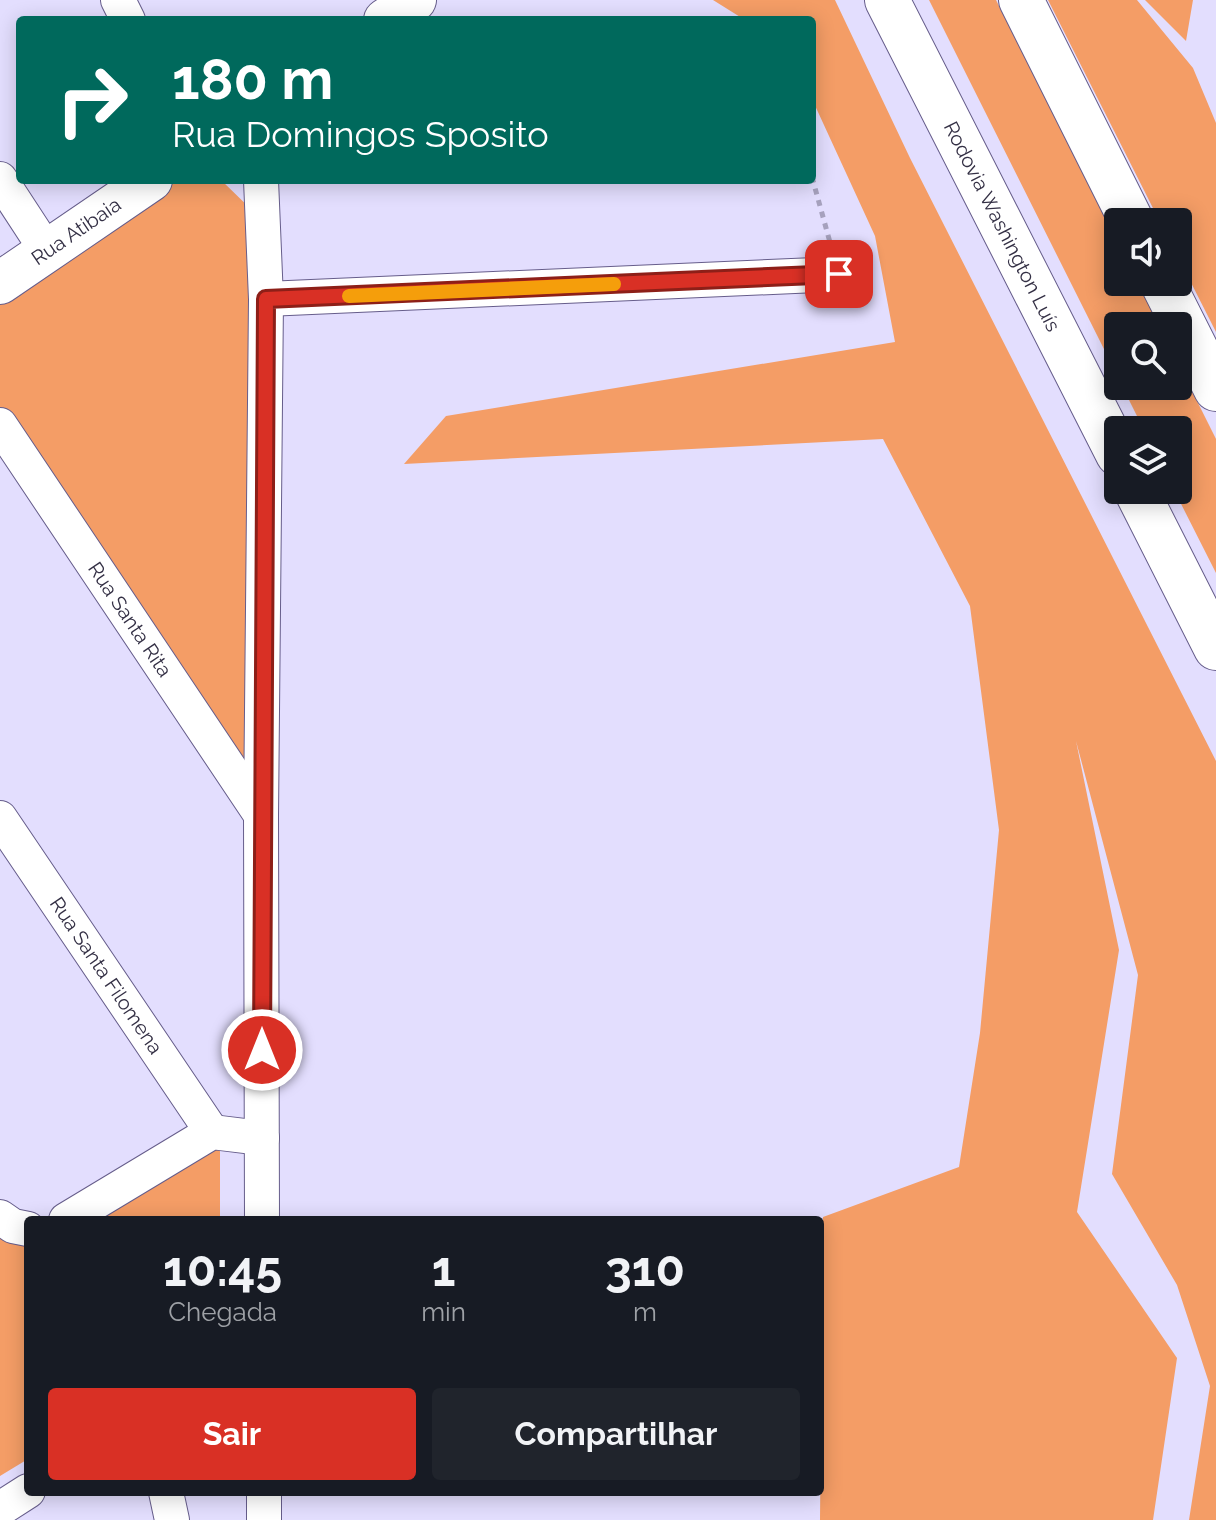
<!DOCTYPE html>
<html lang="pt">
<meta charset="utf-8">
<style>
body{margin:0;font-family:Raleway,sans-serif;background:#20242c;color:#f1f3f6;height:100vh;display:flex;flex-direction:column;font-size:30px;white-space:nowrap}
*{box-sizing:border-box;margin:0}
p{font-size:26px;color:#9ea1a6}
.icon{flex:none;width:44px;height:44px;fill:none;stroke:currentColor;stroke-width:2;stroke-linecap:round;stroke-linejoin:round}
.map{position:relative;flex:1;overflow:hidden}
.drawer{position:absolute;left:24px;top:1216px;width:800px;height:280px;display:flex;flex-direction:column;background:#171b24;border-radius:8px;box-shadow:0 4px 20px #0003}
.drawer>*{flex:none}
.banner{position:absolute;left:16px;top:16px;width:800px;height:168px;border-radius:8px;box-shadow:0 4px 20px #0003;background:#00695c;color:#fff;overflow:hidden}
.fabs{position:absolute;left:1104px;top:208px;display:grid;gap:16px}
.fabs a{display:grid;place-items:center;width:88px;height:88px;border-radius:8px;background:#171b24;box-shadow:0 4px 20px #0003;font-size:40px}
.pin{position:absolute;display:grid;place-items:center;width:68px;height:68px;color:#fff;margin:-34px;border-radius:16px;box-shadow:0 4px 12px #0006}
.me{position:absolute;width:88px;margin:-44px;rotate:0deg;stroke-linejoin:round;filter:drop-shadow(0 0 6px #0008)}
.turn{display:flex;align-items:center;gap:28px;height:168px;padding:0 24px;font-size:36px}
.turn .icon{width:104px;height:104px;stroke-width:2.5}
.turn b{display:block;font-size:56px;line-height:68px}
.eta{display:flex;justify-content:space-evenly;align-items:center;height:136px;text-align:center}
.eta b{font-size:48px;font-weight:700;line-height:56px}
.action{display:flex;gap:16px;margin-top:auto;padding:16px 24px}
.action a{flex:1;height:92px;border-radius:8px;background:#d93025;color:#fff;font-size:32px;font-weight:700;line-height:92px;text-align:center}
.action a+a{background:#20242c;color:#f1f3f6}
.map>svg:first-child{display:block}
.green{fill:#f49d66}
.lines{fill:none;stroke-linecap:round;stroke-linejoin:round}
.minor-casing{stroke:#665d8b;stroke-width:36}
.tertiary-casing{stroke:#665d8b;stroke-width:44}
.motorway-casing{stroke:#665d8b;stroke-width:46}
.path{stroke:#a6a1bd;stroke-width:5;stroke-dasharray:6 6;stroke-linecap:butt}
.minor{stroke:#fff;stroke-width:34}
.tertiary{stroke:#fff;stroke-width:42}
.motorway{stroke:#fff;stroke-width:44}
.route-casing{stroke:#8d1f18;stroke-width:20}
.route{stroke:#d93025;stroke-width:14}
.slow{stroke:#f59e0b;stroke-width:14}
.labels{text-anchor:middle;stroke-width:7;stroke-linejoin:round;paint-order:stroke}
.street-label{font-size:20px;fill:#343045;stroke:#fff}
</style>
<div class="map">
<svg width="1216" height="1520" viewBox="0 0 1216 1520">
<rect width="100%" height="100%" fill="#e3defe"/>
<path class="green" d="M713,0h122l75,158 306,603v759h-27l21,-134 -33,-101 -65,-111 26,-199 -62,-234 43,209 -42,262 100,146 -24,162h-333l3,-303 136,-50 21,-134 19,-203 -29,-224 -87,-167 -479,25 42,-48 449,-74 -20,-106 -63,-137v-79h-67z
M929,0h67l122,243v39h20l22,44h-42v51z
M1048,0h89l56,68 23,55v209l-38,-75v-35h-18z
M1145,0h48l-7,41z
M157,180h64l36,35 2,593 -259,-388v-134z
M1178,363l38,76v134l-42,-83h4v-60h-34l-22,-44h56z
M220,1142v78h-135z
M0,1225l28,11v223l-28,17z"/>
<g class="lines">
<g class="minor-casing">
<g id="minor">
<path d="M118,0l10,20"/>
<path d="M0,179l47,72"/>
<path d="M261,180l5,119 -5,516 1,405"/>
<path d="M266,299l573,-25"/>
<path id="s1" d="M0,425l261,390"/>
<path id="s2" d="M0,818l212,314"/>
<path d="M0,1217l13,9 15,3"/>
<path d="M66,1220l146,-88 50,6"/>
<path d="M166,1492l6,28"/>
<path d="M264,1492v28"/>
<path d="M0,1509l28,-18"/>
</g>
</g>
<g class="tertiary-casing">
<g id="tertiary">
<path d="M385,20l30,-20"/>
<path id="s3" d="M0,283l151,-103"/>
</g>
</g>
<g class="motorway-casing">
<g id="motorway">
<path id="s4" d="M887,0l231,454"/>
<path d="M1021,0l111,222"/>
<path d="M1162,282l54,107"/>
<path d="M1136,490l80,158"/>
</g>
</g>
<path class="path" d="M812,177l19,69"/>
<use href="#minor" class="minor"/>
<use href="#tertiary" class="tertiary"/>
<use href="#motorway" class="motorway"/>
</g>
<g class="lines">
<g class="route-casing">
<path id="route" d="M262,1050l4,-751 573,-25"/>
</g>
<use href="#route" class="route"/>
<path class="slow" d="M349,296l265,-12"/>
</g>
<g class="labels">
<g class="street-label">
<text dy="7" stroke="none"><textPath href="#s4" startOffset="254">Rodovia Washington Luís</textPath></text>
<text dy="7" stroke="none"><textPath href="#s3" startOffset="92">Rua Atibaia</textPath></text>
<text dy="7" stroke="none"><textPath href="#s1" startOffset="234">Rua Santa Rita</textPath></text>
<text dy="7" stroke="none"><textPath href="#s2" startOffset="190">Rua Santa Filomena</textPath></text>
</g>
</g>
</svg>
<div class="fabs">
<a><svg class="icon" aria-label="sound" viewBox="0 0 24 24"><path d="M4 9h4l5-4v14l-5-4H4zM17 9q2 3 0 6"/></svg></a>
<a><svg class="icon" aria-label="search" viewBox="0 0 24 24"><circle cx="10" cy="10" r="6"/><path d="M15 15l6 6"/></svg></a>
<a><svg class="icon" aria-label="layers" viewBox="0 0 24 24"><path d="M12 4l9 5-9 5-9-5zM3 14l9 5 9-5"/></svg></a>
</div>
<div class="pin" style="left:839px;top:274px;background:#d93025"><svg class="icon" aria-label="arrive" viewBox="0 0 24 24"><path d="M6 21V4h12l-3 4 3 4H6"/></svg></div>
<svg class="me" style="left:262px;top:1050px" viewBox="-20 -20 40 40"><circle r="17" fill="#d93025" stroke="#fff" stroke-width="3"/><path d="M0-11L8 9 0 5-8 9z" fill="#fff"/></svg>
<div class="banner">
<div class="turn"><svg class="icon" aria-label="right" viewBox="0 0 24 24"><path d="M7 20v-9h11M14 6l5 5-5 5"/></svg><div><b>180 m</b>Rua Domingos Sposito</div></div>
</div>
<section class="drawer">
<div class="eta">
<div><b>10:45</b><p>Chegada</p></div>
<div><b>1</b><p>min</p></div>
<div><b>310</b><p>m</p></div>
</div>
<div class="action"><a>Sair</a><a>Compartilhar</a></div>
</section>
</div>
